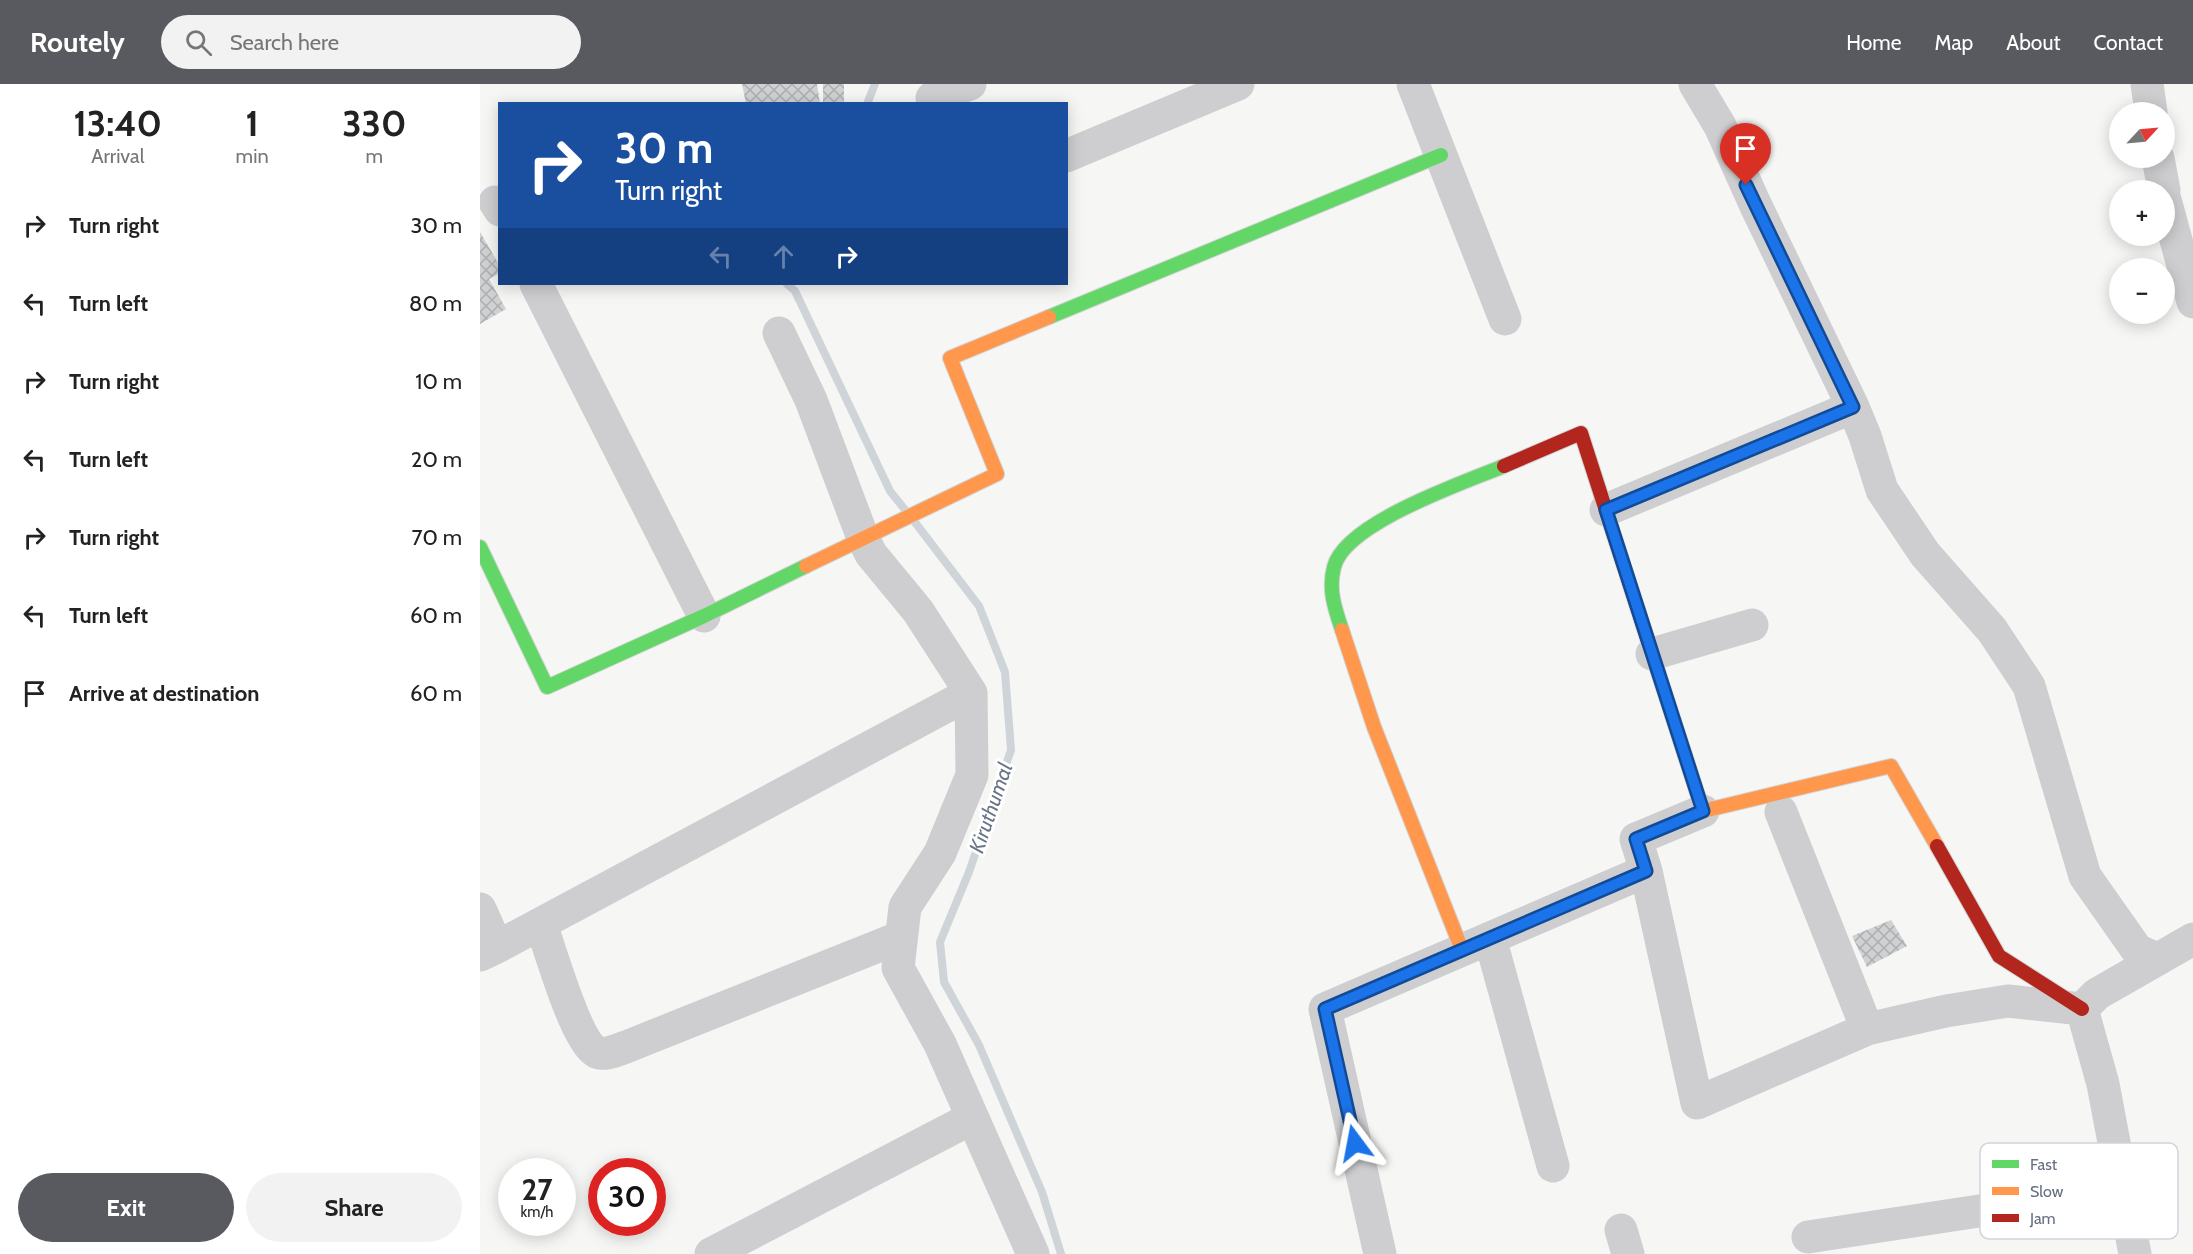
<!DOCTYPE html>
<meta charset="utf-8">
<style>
body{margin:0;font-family:Cabin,sans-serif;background:#f2f2f2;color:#222;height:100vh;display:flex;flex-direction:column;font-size:22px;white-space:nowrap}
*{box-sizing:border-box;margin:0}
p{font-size:20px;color:#767676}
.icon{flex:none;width:33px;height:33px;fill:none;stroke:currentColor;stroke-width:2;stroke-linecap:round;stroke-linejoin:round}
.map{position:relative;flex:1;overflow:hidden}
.sheet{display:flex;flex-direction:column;background:#fff;width:480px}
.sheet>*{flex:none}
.banner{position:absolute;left:18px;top:18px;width:570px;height:183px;border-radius:0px;box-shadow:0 3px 15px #0003;background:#1a4fa0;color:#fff;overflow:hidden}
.needle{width:39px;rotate:64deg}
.buttons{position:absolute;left:1629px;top:18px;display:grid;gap:12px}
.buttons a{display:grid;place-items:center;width:66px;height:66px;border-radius:50%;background:#fff;box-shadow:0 3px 15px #0003;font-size:30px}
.speed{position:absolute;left:18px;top:1074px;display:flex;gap:12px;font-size:30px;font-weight:700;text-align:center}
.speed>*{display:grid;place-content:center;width:78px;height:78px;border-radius:50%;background:#fff;box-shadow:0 3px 15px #0003;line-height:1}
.speed small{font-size:15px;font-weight:400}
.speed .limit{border:9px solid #d22;background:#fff;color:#111}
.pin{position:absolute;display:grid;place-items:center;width:51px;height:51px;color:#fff;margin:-62px -26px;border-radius:50% 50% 50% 0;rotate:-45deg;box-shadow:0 0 6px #0007}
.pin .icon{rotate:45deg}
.me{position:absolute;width:66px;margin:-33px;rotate:347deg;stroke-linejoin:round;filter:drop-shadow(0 0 4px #0008)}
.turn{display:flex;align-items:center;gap:21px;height:126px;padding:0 18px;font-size:27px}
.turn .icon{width:78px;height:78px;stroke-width:2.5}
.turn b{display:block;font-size:42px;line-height:51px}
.lanes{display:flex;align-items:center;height:57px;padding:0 18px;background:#0003;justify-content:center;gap:30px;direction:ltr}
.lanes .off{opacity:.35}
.eta{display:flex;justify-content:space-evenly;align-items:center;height:102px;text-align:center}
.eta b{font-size:36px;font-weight:800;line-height:42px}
.primary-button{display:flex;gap:12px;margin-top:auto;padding:12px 18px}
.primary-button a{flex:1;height:69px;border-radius:36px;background:#585a60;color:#fff;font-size:24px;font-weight:800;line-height:69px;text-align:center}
.primary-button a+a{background:#f2f2f2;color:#222}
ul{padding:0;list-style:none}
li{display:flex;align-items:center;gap:18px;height:78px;padding:0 18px}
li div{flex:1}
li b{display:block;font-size:22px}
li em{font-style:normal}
header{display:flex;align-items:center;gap:36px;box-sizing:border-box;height:84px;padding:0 30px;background:#585a60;color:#fff}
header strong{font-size:28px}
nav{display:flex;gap:33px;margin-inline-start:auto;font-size:21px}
.search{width:420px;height:54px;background:#f2f2f2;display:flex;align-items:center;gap:15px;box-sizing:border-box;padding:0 21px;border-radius:33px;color:#767676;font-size:22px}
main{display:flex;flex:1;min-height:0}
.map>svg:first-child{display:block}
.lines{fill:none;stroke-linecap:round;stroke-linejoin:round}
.stream{stroke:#cfd4d9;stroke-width:8}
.building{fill:url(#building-cross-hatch)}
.fast-casing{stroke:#d3d3d4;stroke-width:16}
.slow-casing{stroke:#d3d3d4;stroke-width:16}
.jam-casing{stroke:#d3d3d4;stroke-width:16}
.street{stroke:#ceced0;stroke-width:33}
.fast{stroke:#63d668;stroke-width:14}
.slow{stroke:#ff974d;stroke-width:14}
.jam{stroke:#b3261e;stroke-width:14}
.route-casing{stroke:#114b97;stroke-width:15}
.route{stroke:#1a73e8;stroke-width:10}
.labels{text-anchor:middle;stroke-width:6;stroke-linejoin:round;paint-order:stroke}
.water-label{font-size:21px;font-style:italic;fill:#687686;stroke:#fff}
.key{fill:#fff;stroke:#d1d4da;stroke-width:1.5}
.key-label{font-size:16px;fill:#676f83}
</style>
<header>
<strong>Routely</strong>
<div class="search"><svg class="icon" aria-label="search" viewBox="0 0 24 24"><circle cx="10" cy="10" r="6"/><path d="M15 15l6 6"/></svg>Search here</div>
<nav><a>Home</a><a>Map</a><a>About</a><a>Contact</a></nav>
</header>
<main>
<section class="sheet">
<div class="eta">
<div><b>13:40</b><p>Arrival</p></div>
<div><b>1</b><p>min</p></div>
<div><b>330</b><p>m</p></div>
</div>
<ul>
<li><svg class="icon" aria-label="right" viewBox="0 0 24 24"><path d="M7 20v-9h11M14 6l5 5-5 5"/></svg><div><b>Turn right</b></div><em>30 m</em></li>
<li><svg class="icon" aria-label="left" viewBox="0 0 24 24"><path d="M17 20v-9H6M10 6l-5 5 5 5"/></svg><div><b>Turn left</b></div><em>80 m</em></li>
<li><svg class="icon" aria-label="right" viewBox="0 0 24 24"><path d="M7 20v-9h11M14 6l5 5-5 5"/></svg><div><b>Turn right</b></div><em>10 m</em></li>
<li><svg class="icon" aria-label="left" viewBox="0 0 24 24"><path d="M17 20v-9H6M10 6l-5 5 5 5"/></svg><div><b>Turn left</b></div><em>20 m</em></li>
<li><svg class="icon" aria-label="right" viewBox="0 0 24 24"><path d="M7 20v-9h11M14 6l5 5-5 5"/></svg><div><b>Turn right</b></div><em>70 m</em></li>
<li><svg class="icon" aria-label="left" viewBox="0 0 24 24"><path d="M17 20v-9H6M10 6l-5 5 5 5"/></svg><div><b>Turn left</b></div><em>60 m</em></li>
<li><svg class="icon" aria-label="arrive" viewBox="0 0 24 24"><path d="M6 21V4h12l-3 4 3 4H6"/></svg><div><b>Arrive at destination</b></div><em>60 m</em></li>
</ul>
<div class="primary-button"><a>Exit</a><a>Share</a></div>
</section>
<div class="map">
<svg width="1713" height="1170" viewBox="0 0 1713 1170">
<defs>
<pattern id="building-cross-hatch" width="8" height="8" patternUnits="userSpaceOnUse" patternTransform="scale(1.5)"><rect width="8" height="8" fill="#d0d1d2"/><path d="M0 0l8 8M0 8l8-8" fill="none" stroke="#adaeb0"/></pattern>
</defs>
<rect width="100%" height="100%" fill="#f6f6f5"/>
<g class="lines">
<path class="stream" d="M387,20l8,-20
M307,200l8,7 95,200 16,20
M434,437l65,85 26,66 6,78 -42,122 -29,70 4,40 35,63 63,147 19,62"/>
</g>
<path class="building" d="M262,0h75l3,20h-74z
M343,0h21v20h-21z
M0,148l20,34v7l-11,6 17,30 -26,15z
M1411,836l16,26 -40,21 -15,-31z"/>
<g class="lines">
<g class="fast-casing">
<path id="fast" d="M569,233l392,-162
M0,463l67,140 157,-71 102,-50
M862,546c-7,-21 -14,-40 -8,-63 11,-44 129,-84 170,-101"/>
</g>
<g class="slow-casing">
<path id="slow" d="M326,482l191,-92 -47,-116 99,-41
M862,546l32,97 88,223
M1169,560l54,167 188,-45 46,80"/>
</g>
<g class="jam-casing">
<path id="jam" d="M1024,382l77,-33 68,211
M1457,762l62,110 83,53"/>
</g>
<path class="street" d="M933,0l92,235
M1215,0l25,42 35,78 98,203 12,29 17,54 43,64 67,76 37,56 56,190 52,74 20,9
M1667,0l4,28
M452,14l38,-14
M586,72l172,-72
M1678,74l6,32
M1684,112l29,106
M15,118l5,8
M56,200l168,332
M299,249l32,67 52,138 8,16 47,57 53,82 1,82 -32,78 -35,54 -7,61 42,76 93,210
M1126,426l247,-103
M1172,570l100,-29
M1223,727l-67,28 10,32 51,232 170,-74 79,-18 62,-10 74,8
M1301,728l86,217
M0,825l17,38 -17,8
M61,840c9,25 34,114 54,127 8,6 22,-1 31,-4l275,-110
M1010,854l63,228
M17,863l474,-254
M1141,1146l7,24
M1328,1153l316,-48
M231,1170l261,-136
M900,1170l-55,-245 321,-138
M1655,1170l-32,-170 -21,-75 15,-15 96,-55"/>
<use href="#fast" class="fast"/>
<use href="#slow" class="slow"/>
<use href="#jam" class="jam"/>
</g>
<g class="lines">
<g class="route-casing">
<path id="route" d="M875,1059l-30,-134 321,-138 -10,-32 67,-28 -97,-301 247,-103 -107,-222"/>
</g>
<use href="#route" class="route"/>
</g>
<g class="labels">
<g class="water-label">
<text transform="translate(511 724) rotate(-71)" y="7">Kiruthumal</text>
</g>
</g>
<rect x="1500" y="1059" width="198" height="96" rx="9" class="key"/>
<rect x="1512" y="1076" width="27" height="8" fill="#63d668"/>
<rect x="1512" y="1103" width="27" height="8" fill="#ff974d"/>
<rect x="1512" y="1130" width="27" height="8" fill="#b3261e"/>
<g class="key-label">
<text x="1550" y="1086">Fast</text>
<text x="1550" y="1113">Slow</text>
<text x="1550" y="1140">Jam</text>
</g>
</svg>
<div class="buttons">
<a><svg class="needle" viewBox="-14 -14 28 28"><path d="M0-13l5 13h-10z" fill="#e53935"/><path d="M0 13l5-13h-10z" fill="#767676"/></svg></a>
<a>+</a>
<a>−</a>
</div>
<div class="speed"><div>27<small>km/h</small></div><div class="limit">30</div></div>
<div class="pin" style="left:1266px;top:101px;background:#d93025"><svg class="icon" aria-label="arrive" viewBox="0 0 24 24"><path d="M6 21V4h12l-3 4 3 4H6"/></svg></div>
<svg class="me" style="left:875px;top:1059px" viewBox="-20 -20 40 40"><path d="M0-17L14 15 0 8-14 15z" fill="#1a73e8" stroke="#fff" stroke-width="4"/></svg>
<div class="banner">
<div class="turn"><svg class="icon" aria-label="right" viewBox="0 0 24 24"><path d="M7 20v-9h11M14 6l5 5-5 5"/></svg><div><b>30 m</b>Turn right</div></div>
<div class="lanes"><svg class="icon off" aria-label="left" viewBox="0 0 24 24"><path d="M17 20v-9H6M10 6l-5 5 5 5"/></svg><svg class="icon off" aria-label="ahead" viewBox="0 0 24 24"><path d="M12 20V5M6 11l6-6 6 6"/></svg><svg class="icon" aria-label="right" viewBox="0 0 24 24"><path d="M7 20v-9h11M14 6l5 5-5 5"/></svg></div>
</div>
</div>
</main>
